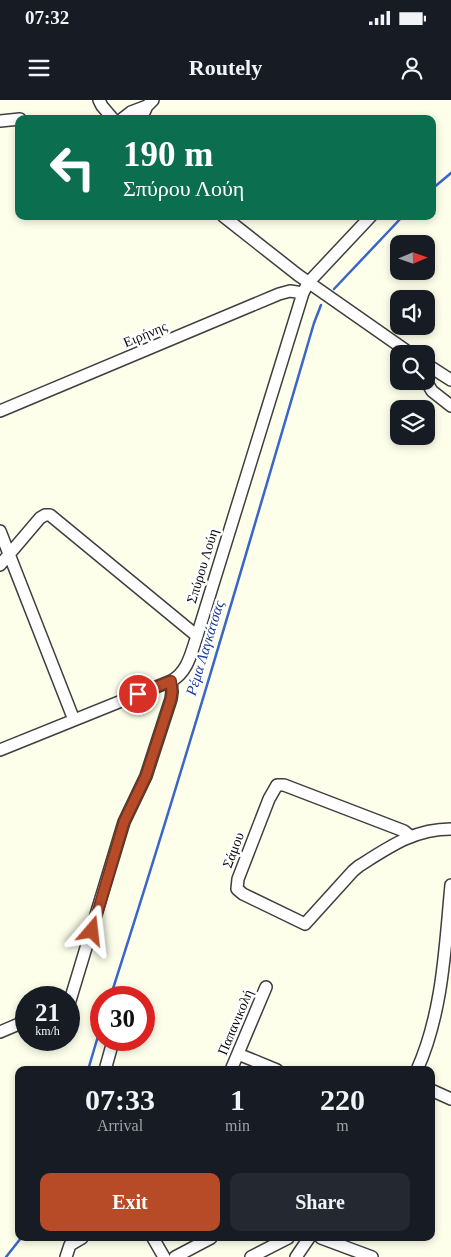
<!DOCTYPE html>
<meta charset="utf-8">
<style>
body{margin:0;font-family:"Times New Roman",serif;background:#242831;color:#f1f3f6;height:100vh;display:flex;flex-direction:column;font-size:19px;white-space:nowrap}
*{box-sizing:border-box;margin:0}
p{font-size:16px;color:#9ea1a6}
.icon{flex:none;width:28px;height:28px;fill:none;stroke:currentColor;stroke-width:2;stroke-linecap:round;stroke-linejoin:round}
.map{position:relative;flex:1;overflow:hidden}
.details{position:absolute;left:15px;top:966px;width:420px;height:175px;display:flex;flex-direction:column;background:#171b24;border-radius:10px;box-shadow:0 2px 8px #0003}
.details>*{flex:none}
.hud{position:absolute;left:15px;top:15px;width:421px;height:105px;border-radius:10px;box-shadow:0 2px 8px #0003;background:#0b6e4f;color:#fff;overflow:hidden}
.needle{width:32px;rotate:88deg}
.fabs{position:absolute;left:390px;top:135px;display:grid;gap:10px}
.fabs a{display:grid;place-items:center;width:45px;height:45px;border-radius:10px;background:#171b24;box-shadow:0 2px 8px #0003;font-size:25px}
.speed{position:absolute;left:15px;top:886px;display:flex;gap:10px;font-size:25px;font-weight:700;text-align:center}
.speed>*{display:grid;place-content:center;width:65px;height:65px;border-radius:50%;background:#171b24;box-shadow:0 2px 8px #0003;line-height:1}
.speed small{font-size:12px;font-weight:400}
.speed .limit{border:8px solid #d22;background:#fff;color:#111}
.pin{position:absolute;display:grid;place-items:center;width:42px;height:42px;color:#fff;margin:-21px;border:2px solid #fff;border-radius:50%;box-shadow:0 1px 5px #0007}
.me{position:absolute;width:55px;margin:-28px;rotate:17deg;stroke-linejoin:round;filter:drop-shadow(0 0 4px #0008)}
.turn{display:flex;align-items:center;gap:18px;height:105px;padding:0 25px;font-size:22px}
.turn .icon{width:65px;height:65px;stroke-width:2.5}
.turn b{display:block;font-size:35px;line-height:42px}
.eta{display:flex;justify-content:space-evenly;align-items:center;height:85px;text-align:center}
.eta b{font-size:30px;font-weight:700;line-height:35px}
.cta{display:flex;gap:10px;margin-top:auto;padding:10px 25px}
.cta a{flex:1;height:58px;border-radius:10px;background:#b74b28;color:#fff;font-size:20px;font-weight:700;line-height:58px;text-align:center}
.cta a+a{background:#242831;color:#f1f3f6}
.status{display:flex;justify-content:space-between;align-items:center;height:35px;padding:0 25px;background:#171b24;direction:ltr}
.status svg{height:14px;fill:currentColor}
header{display:flex;justify-content:space-between;align-items:center;height:65px;padding:0 25px;background:#171b24;font-size:22px;font-weight:700}
.map>svg:first-child{display:block}
.lines{fill:none;stroke-linecap:round;stroke-linejoin:round}
.stream{stroke:#3a66c9;stroke-width:2.5}
.minor-casing{stroke:#3f3f3f;stroke-width:14}
.minor{stroke:#fff;stroke-width:11}
.route-casing{stroke:#77311a;stroke-width:12}
.route{stroke:#b74b28;stroke-width:9}
.labels{text-anchor:middle;stroke-width:5;stroke-linejoin:round;paint-order:stroke}
.street-label{font-size:14px;fill:#0c0c0c;stroke:#fff}
.water-label{font-size:15px;font-style:italic;fill:#193c99;stroke:#fff}
</style>
<div class="status"><b>07:32</b><svg viewBox="0 0 49 12"><path d="M0 12V9h3v3zM5 12V6h3v6zM10 12V3h3v9zM15 12V0h3v12zM26 1h20v11H26zM47 4h2v5h-2z"/></svg></div>
<header><svg class="icon" aria-label="menu" viewBox="0 0 24 24"><path d="M4 6h16M4 12h16M4 18h16"/></svg>Routely<svg class="icon" aria-label="person" viewBox="0 0 24 24"><circle cx="12" cy="8" r="4"/><path d="M4 21q1-7 8-7t8 7"/></svg></header>
<div class="map">
<svg width="451" height="1157" viewBox="0 0 451 1157">
<rect width="100%" height="100%" fill="#fdffeb"/>
<g class="lines">
<path class="stream" d="M432,89l19,-16
M334,189l69,-73
M110,898c72,-224 138,-450 204,-675l7,-18
M88,970l13,-44
M6,1157l15,-19"/>
<g class="minor-casing">
<path id="minor" d="M99,0l3,6 11,13
M122,19l9,-7 16,-6
M141,19l6,-13 6,-6
M0,21l20,-2
M223,116l75,59 113,79
M426,264l25,16
M426,281l6,10 19,15
M0,311l279,-117 11,-3 13,2
M0,431l74,189
M0,465l40,-47 5,-3h5l147,121
M0,650l171,-69c17,-9 20,-28 26,-45l106,-343 5,-10 63,-67
M410,736l-6,-5 -120,-46h-7l-8,14 -31,80 -1,10 6,5 62,30 48,-53 6,-5c30,-19 55,-37 92,-37
M69,904l55,-182 22,-46 25,-77 1,-7 -1,-11
M0,932l26,-11
M238,954l39,16
M105,970l7,-25
M231,970l35,-83
M417,970c26,-58 28,-123 34,-185
M431,990l20,9
M153,1138l11,19
M321,1138l51,19
M66,1157l4,-12 12,-7
M175,1157l36,-19
M251,1157l37,-19
M296,1157l13,-19"/>
</g>
<use href="#minor" class="minor"/>
</g>
<g class="lines">
<g class="route-casing">
<path id="route" d="M92,831l32,-109 22,-46 25,-77 1,-7 -1,-11 -33,13"/>
</g>
<use href="#route" class="route"/>
</g>
<g class="labels">
<g class="street-label">
<text transform="translate(145 234) rotate(-23)" y="5">Ειρήνης</text>
<text transform="translate(202 466) rotate(-73)" y="5">Σπύρου Λούη</text>
<text transform="translate(233 750) rotate(-69)" y="5">Σάμου</text>
<text transform="translate(235 922) rotate(-67)" y="5">Παπανικολή</text>
</g>
<g class="water-label">
<text transform="translate(205 548) rotate(-73)" y="5">Ρέμα Λαγκάτσας</text>
</g>
</g>
</svg>
<div class="fabs">
<a><svg class="needle" viewBox="-14 -14 28 28"><path d="M0-13l5 13h-10z" fill="#e53935"/><path d="M0 13l5-13h-10z" fill="#9ea1a6"/></svg></a>
<a><svg class="icon" aria-label="sound" viewBox="0 0 24 24"><path d="M4 9h4l5-4v14l-5-4H4zM17 9q2 3 0 6"/></svg></a>
<a><svg class="icon" aria-label="search" viewBox="0 0 24 24"><circle cx="10" cy="10" r="6"/><path d="M15 15l6 6"/></svg></a>
<a><svg class="icon" aria-label="layers" viewBox="0 0 24 24"><path d="M12 4l9 5-9 5-9-5zM3 14l9 5 9-5"/></svg></a>
</div>
<div class="speed"><div>21<small>km/h</small></div><div class="limit">30</div></div>
<div class="pin" style="left:138px;top:594px;background:#d93025"><svg class="icon" aria-label="arrive" viewBox="0 0 24 24"><path d="M6 21V4h12l-3 4 3 4H6"/></svg></div>
<svg class="me" style="left:92px;top:831px" viewBox="-20 -20 40 40"><path d="M0-17L14 15 0 8-14 15z" fill="#b74b28" stroke="#fff" stroke-width="4"/></svg>
<div class="hud">
<div class="turn"><svg class="icon" aria-label="left" viewBox="0 0 24 24"><path d="M17 20v-9H6M10 6l-5 5 5 5"/></svg><div><b>190 m</b>Σπύρου Λούη</div></div>
</div>
<section class="details">
<div class="eta">
<div><b>07:33</b><p>Arrival</p></div>
<div><b>1</b><p>min</p></div>
<div><b>220</b><p>m</p></div>
</div>
<div class="cta"><a>Exit</a><a>Share</a></div>
</section>
</div>
